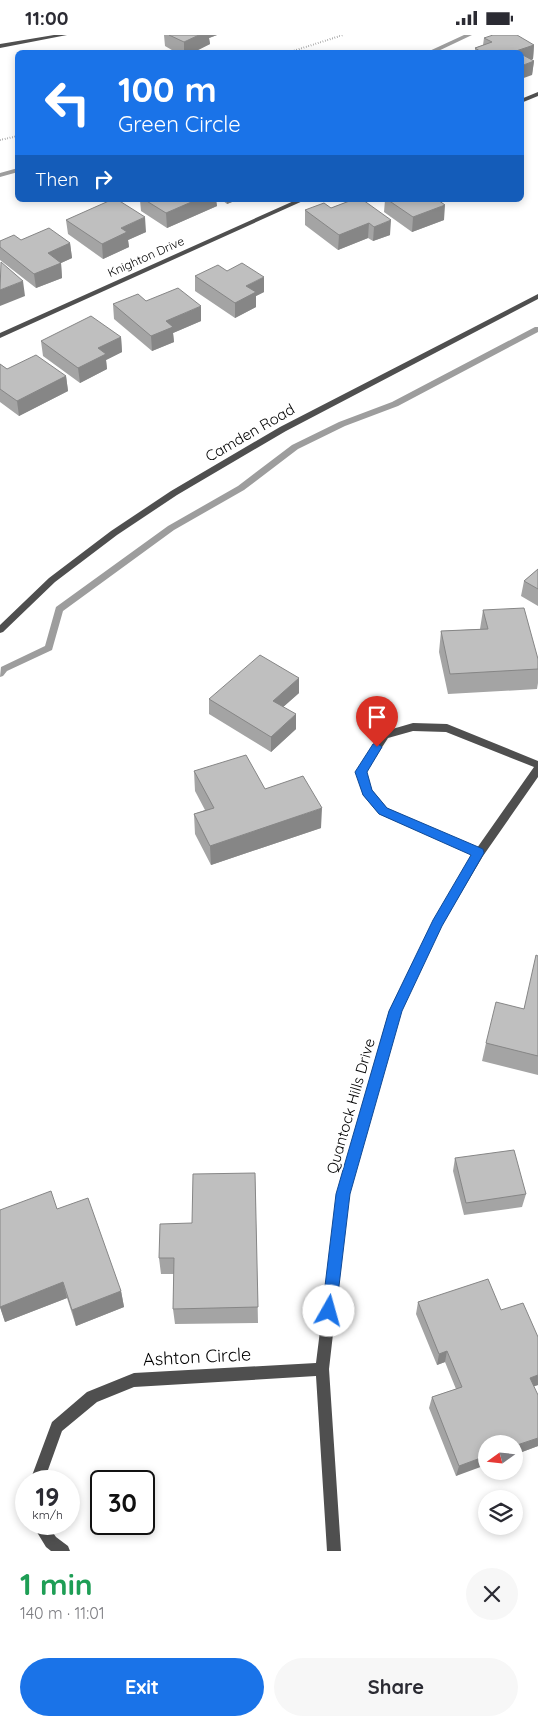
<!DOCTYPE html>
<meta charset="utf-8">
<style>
body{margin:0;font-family:Quicksand,sans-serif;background:#f7f7f7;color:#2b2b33;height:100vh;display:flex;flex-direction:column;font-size:19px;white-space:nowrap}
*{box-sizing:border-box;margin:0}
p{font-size:16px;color:#7c7c81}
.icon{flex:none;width:28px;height:28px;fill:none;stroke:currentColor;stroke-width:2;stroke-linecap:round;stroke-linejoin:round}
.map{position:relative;height:1516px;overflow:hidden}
.details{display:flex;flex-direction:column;background:#fff;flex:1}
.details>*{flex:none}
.top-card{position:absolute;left:15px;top:15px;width:509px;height:152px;border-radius:8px;box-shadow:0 2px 8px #0003;background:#1a73e8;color:#fff;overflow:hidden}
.needle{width:32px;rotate:255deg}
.fabs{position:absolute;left:478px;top:1400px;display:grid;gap:10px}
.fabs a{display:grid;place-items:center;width:45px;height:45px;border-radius:50%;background:#fff;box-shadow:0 2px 8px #0003;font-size:25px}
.speed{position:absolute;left:15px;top:1435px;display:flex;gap:10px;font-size:25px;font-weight:700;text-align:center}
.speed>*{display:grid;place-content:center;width:65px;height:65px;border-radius:50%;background:#fff;box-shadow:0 2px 8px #0003;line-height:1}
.speed small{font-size:12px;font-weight:400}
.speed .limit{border:2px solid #111;border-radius:8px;background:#fff;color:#111}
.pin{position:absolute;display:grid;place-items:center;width:42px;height:42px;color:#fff;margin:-51px -21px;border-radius:50% 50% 50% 0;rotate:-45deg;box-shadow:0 0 5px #0007}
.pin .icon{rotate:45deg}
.me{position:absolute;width:55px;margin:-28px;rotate:7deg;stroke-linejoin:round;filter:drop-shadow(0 0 4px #0008)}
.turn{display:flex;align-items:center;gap:18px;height:105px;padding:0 20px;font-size:22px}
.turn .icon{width:65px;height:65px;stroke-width:2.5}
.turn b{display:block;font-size:35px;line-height:42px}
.then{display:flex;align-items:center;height:48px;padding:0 20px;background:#0003;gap:10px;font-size:19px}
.round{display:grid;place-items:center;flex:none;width:52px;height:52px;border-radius:26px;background:#f7f7f7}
.headline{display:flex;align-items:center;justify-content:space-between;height:85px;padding:0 20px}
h1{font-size:30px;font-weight:800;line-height:38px;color:#1e9e55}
.action{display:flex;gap:10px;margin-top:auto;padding:10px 20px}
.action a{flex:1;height:58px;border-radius:30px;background:#1a73e8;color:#fff;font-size:20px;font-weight:800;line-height:58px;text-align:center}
.action a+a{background:#f7f7f7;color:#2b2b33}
.status{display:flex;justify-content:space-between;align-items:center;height:35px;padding:0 25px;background:#fff;direction:ltr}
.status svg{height:14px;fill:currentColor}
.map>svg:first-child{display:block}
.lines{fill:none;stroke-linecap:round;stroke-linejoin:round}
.stream{fill:#9d9d9d;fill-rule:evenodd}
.path{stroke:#717171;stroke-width:2;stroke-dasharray:0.5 2;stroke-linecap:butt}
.minor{fill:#4f4f4f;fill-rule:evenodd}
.tertiary{fill:#4f4f4f;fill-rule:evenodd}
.wall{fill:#a4a4a4}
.shaded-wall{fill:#868686}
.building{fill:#bfbfbf;stroke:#868686}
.route{fill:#1a73e8;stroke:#114b97}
.labels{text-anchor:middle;stroke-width:4;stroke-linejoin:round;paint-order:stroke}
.far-street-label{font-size:12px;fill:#000;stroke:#fff}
.street-label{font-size:15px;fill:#000;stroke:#fff}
.near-street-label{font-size:18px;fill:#000;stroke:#fff}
</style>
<div class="status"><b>11:00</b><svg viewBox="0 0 49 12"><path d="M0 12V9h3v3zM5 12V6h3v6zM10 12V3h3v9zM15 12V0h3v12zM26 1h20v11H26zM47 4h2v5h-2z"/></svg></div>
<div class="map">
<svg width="538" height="1516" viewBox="0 0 538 1516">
<rect width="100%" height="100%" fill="#fff"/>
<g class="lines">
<path class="stream" d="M464,0h8l-38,18h-9z
M18,133v4l-18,5v-4z
M535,292h3v5l-140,74 -53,20 -47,23 -54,41 -70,40 -111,81 -11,39 -45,21 -4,5 -3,1 1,-10 44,-21 11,-39 112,-81 70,-40 54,-41 47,-23 53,-20z"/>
<path class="path" d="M287,18l56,-18
M0,105l18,-4"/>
<path class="minor" d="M54,0h13l-67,13v-4z
M538,57v4l-17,7v-4z
M296,165h9l-305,138v-5z
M413,688l34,1 91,37v16l-55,79 -41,69 -41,86 -52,183 -20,175 12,182h-14l-11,-175 -182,11 -37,15 -35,29 -18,50h-14l22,-59 35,-30 47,-19 182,-10 21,-169 52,-183 45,-91 39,-65 -94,-41 -16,-19 -7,-23 26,-40zM413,696l33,1 88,35 -57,81 -90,-40 -15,-18 -6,-18 22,-34z
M32,1489h15l9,13 12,9 2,5h-19l-5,-4z"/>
<path class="tertiary" d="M538,259v5l-252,132 -109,64 -60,40 -62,47 -52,50 -3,1v-8l49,-47 62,-47 60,-40 109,-64z"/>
</g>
<path class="wall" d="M164,0h53l-8,3 1,6 -18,9h-15l-12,-7z
M484,3l50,7 -1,14 -3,1 4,1 -2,14 -11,-22h-46v-5l8,-3z
M140,165h76l1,6 -50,22 -26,-17z
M222,165h15l-10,4z
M352,165l38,35 -17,6 -5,-3 -30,12 -33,-25v-15l26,-2z
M385,165h53l6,20 -32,12 -28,-20z
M66,185l80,12 -18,8 1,7 -26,12 -35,-25z
M21,205l49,3 2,15 -11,5 1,15 -26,10 -36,-28v-19z
M227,236l37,21 -8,4v11l-21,11 -40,-27v-15z
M146,266l55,20 -28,12 1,9 -22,9 -38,-32 -1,-15z
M121,302l1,15 -16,8 1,9 -27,14 -37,-27 -2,-15z
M0,329l7,5 59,7 2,15 -49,25 -19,-14z
M538,534v37l-17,-10 3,-15z
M483,575l55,49v24l-1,6 -89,5 -9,-42 2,-21 39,-2z
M299,643v15l-16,14 13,22 -25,23 -62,-38v-15z
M194,736l71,18 56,39 -110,37 -16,-31 -1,-20 11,-4 -10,-19z
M538,921v119l-56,-14 4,-18 38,-34z
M455,1123l71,36 -4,13 -58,8 -11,-44z
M255,1138l3,150 -83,1 -2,-15 1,-35h-13l-2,-16 33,-35z
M57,1174l64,82 3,16 -48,19 -9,-28 -62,24 -5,-15z
M418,1267l83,8 37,27v48l-4,1 4,60 -24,9v-11l-58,32 -27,-68 3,-11 24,-8 -11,-27 -8,3 -21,-51z"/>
<path class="shaded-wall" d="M199,0h18l-8,3 1,6 -18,9h-8v-11z
M534,10l-1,14 -12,4v-10h-5v-2z
M534,26l-2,14 -11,4v-13z
M196,165h20l1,6 -50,22 -1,-15z
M227,165h10l-10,4z
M445,170l-1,15 -32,12 1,-15z
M145,182l1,15 -18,8 1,7 -26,12 -1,-15 19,-16z
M391,185l-1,15 -17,6 1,-14z
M369,188l-1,15 -30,12 1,-15z
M70,208l2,15 -11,5 1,15 -26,10 -2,-14 14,-21z
M264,242v15l-8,4v11l-21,11v-15l11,-17z
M23,246l2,15 -25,10v-16z
M201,271v15l-28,12 1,9 -22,9 -1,-15 15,-15z
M121,302l1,15 -16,8 1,9 -27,14 -2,-15 20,-20z
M66,341l2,15 -49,25 -2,-15z
M299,643v15l-26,23v-15z
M296,679v15l-25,23v-15z
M322,773l-1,20 -110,37 -1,-19z
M63,1247l4,16 -62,24 -5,-15z
M121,1256l3,16 -48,19 -4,-16z
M447,1316l-2,11 -8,3 2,-11z
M538,1340v10l-12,4 4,-11z
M538,1403v8l-24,9v-9z
M486,1421v9l-30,11 3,-10z"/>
<path class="building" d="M169,0h30l-15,7z
M493,0h24l17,10 -18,6 2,2h-35l-8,-5 17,-6 -8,-4z
M521,19l13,7 -13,5z
M111,165h7l27,17 -24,11 6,4 -25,12 -36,-24z
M145,165h51l-30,13z
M352,165h11l28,20 -17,7 -5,-4 -30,12 -34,-25 19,-7 7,5z
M388,165h50l7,5 -32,12z
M49,193l21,15 -22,10 13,10 -27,11 -34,-27v-6l14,-6 7,5z
M1,227l22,19 -23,9z
M242,228l22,14 -18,9 10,6 -21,11 -40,-27 23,-11 9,6z
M178,253l23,18 -35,15 7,6 -22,9 -38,-32 25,-10 8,7z
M91,281l30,21 -23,11 8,6 -28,14 -37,-27z
M36,320l30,21 -49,25 -17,-12v-25l7,5z
M538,534v20l-14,-8z
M524,573l14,51v10l-88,5 -9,-43 47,-2 -5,-19z
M260,620l39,23 -26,23 23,13 -25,23 -62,-38z
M246,720l19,34 38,-13 19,32 -112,38 -16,-32 20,-6 -20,-37z
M536,920l2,1v100l-52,-13 10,-41 28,7z
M514,1115l12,44 -60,9 -11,-45z
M255,1138l3,134 -85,2 1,-51h-15l1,-34 32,-1 1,-49z
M51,1156l6,18 31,-11 33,93 -49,19 -9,-28 -63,25v-97z
M488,1244l13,31 22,-7 15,34v38l-8,3 8,17v43l-24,8v-2h-28v12l-27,10 -27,-69 30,-10 -15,-36 -8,3 -21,-52z"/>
<path class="route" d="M377,708l5,4 -15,25 5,18 15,18 96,41 1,4 -42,73 -40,85 -52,183 -14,117 -2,5 -5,2 -5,-2 -2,-5 14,-117 53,-183 44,-91 38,-65 -92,-41 -16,-19 -8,-23 18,-28z"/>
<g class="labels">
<g class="far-street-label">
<text transform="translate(146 222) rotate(-24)" y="4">Knighton Drive</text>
</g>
<g class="street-label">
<text transform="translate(250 398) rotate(-30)" y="5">Camden Road</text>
<text transform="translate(351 1071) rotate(-74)" y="5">Quantock Hills Drive</text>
</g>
<g class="near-street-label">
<text transform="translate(197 1322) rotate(-3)" y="6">Ashton Circle</text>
</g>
</g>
</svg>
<div class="fabs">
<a><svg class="needle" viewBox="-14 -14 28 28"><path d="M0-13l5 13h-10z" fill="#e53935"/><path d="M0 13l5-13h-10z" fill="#7c7c81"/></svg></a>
<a><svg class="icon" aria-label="layers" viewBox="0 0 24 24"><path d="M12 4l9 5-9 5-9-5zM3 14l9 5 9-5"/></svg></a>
</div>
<div class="speed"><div>19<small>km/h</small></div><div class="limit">30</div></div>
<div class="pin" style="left:377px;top:712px;background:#d93025"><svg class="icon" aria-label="arrive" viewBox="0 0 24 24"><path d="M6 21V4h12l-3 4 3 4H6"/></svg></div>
<svg class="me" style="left:329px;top:1276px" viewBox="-20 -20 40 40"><circle r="19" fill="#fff"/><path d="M0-13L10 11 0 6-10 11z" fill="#1a73e8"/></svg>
<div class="top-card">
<div class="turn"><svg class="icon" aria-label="left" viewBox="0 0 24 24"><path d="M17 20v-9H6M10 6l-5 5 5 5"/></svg><div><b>100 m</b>Green Circle</div></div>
<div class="then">Then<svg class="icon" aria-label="right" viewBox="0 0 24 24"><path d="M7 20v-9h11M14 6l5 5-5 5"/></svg></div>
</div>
</div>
<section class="details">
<div class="headline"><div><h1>1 min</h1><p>140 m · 11:01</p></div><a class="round"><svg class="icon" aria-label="close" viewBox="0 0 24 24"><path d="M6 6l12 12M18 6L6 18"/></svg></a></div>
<div class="action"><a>Exit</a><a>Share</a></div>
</section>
